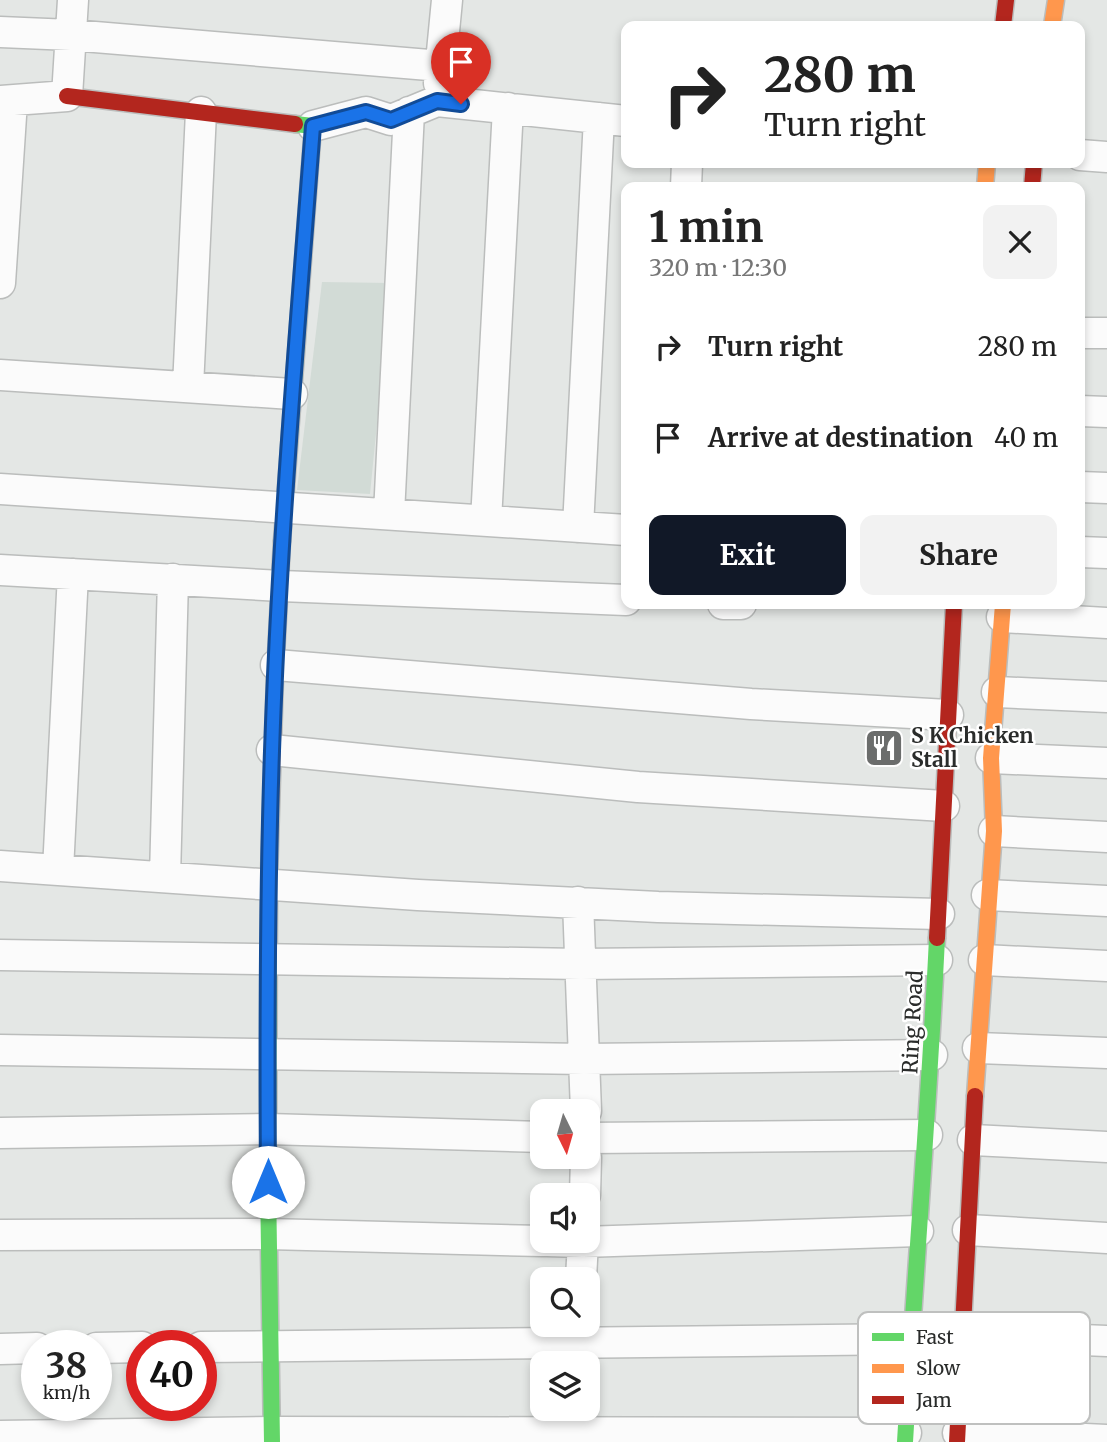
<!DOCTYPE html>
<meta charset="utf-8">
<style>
body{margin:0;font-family:Merriweather,serif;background:#f2f2f2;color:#222;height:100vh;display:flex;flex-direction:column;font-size:26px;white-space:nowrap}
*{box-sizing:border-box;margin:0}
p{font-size:23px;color:#767676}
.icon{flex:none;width:38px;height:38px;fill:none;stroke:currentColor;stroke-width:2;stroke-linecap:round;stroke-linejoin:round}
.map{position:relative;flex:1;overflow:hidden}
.sheet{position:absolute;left:621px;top:182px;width:464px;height:427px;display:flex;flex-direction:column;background:#fff;border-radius:14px;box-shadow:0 4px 10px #0003}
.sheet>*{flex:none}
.guide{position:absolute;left:621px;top:21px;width:464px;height:147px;border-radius:14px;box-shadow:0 4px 10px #0003;background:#fff;color:#222;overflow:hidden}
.needle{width:46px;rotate:175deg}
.fabs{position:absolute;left:530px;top:1099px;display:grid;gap:14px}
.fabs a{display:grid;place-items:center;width:70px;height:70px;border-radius:14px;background:#fff;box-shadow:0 4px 10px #0003;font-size:35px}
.speed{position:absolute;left:21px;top:1330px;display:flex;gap:14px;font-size:35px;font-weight:700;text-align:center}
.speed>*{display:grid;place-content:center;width:91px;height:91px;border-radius:50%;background:#fff;box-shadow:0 4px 10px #0003;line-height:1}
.speed small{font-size:18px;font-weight:400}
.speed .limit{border:10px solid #d22;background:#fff;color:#111}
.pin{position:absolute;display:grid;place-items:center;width:60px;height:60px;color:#fff;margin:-72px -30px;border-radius:50% 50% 50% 0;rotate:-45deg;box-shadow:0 0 7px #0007}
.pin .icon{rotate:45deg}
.me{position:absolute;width:77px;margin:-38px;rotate:0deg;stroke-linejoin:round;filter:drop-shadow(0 0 5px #0008)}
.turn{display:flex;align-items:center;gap:24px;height:147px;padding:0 28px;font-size:32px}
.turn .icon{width:91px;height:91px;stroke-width:2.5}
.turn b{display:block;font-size:49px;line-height:60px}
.round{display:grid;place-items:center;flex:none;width:74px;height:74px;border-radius:14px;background:#f2f2f2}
.head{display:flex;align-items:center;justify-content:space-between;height:119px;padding:0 28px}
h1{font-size:42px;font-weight:700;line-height:52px}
.primary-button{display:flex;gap:14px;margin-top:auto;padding:14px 28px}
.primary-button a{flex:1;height:80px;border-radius:14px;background:#111827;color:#fff;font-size:28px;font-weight:700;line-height:80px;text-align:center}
.primary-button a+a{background:#f2f2f2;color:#222}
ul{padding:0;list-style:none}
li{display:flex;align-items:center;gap:21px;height:91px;padding:0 28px}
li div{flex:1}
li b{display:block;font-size:26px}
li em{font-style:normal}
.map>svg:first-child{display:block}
.built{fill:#d2dbd6}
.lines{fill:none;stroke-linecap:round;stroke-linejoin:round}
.street-casing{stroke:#bbbdbc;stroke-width:33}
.fast-casing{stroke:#bbbdbc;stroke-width:19}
.slow-casing{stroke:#bbbdbc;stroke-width:19}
.jam-casing{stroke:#bbbdbc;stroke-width:19}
.street{stroke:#fbfbfb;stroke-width:30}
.fast{stroke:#63d668;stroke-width:16}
.slow{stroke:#ff974d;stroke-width:16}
.jam{stroke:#b3261e;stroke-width:16}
.route-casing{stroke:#114b97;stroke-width:18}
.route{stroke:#1a73e8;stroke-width:12}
.labels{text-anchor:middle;stroke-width:5;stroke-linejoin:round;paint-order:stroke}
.poi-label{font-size:21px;font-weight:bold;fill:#2a2c2b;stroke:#fff;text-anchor:start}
.street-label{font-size:21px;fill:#2a2c2b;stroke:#fff}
.key{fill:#fff;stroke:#bfc0bf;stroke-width:2}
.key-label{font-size:19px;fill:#2a2c2b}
</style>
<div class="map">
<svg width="1107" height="1442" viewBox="0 0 1107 1442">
<rect width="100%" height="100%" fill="#e4e7e5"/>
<path class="built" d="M322,282l69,1 -21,211 -73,-4z"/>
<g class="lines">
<g class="street-casing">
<path id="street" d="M0,32l71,3 370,31
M439,83l8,-83
M0,101l67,-5 6,-96
M313,126l53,-14 25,8 46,-19 189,20
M1080,155l27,2
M686,187l1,-24
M0,283l12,-182
M1080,333h27
M0,375l292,19
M188,387l13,-275
M1080,411l27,1
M1080,487l27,1
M0,489l626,41
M389,514l20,-402
M486,521l22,-413
M578,527l21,-409
M1080,552l27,1
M0,570l281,16 345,14
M723,604h18
M1002,617l105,6
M276,665l475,39 197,11
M997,692l110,5
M272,750l366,37 306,19
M991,758l116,5
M994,831l113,6
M0,866l418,29 240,12 281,7
M58,870l15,-296
M165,877l8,-298
M987,895l120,6
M578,902l8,209
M0,955l581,9 356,-4
M984,960l123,6
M978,1048l129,5
M0,1050l584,9 348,-4
M0,1133l268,-4 274,8
M588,1138l339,-3
M973,1140l134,7
M585,1195l1,-38
M968,1230l139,8
M0,1235l268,-1 274,7
M547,1241l36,1 335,-11
M581,1279l2,-38
M963,1335l144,6
M201,1347l711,-8
M96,1348l46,-1
M0,1349l37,-1
M958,1433l149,7
M0,1436l271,-4 635,1"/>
</g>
<g class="fast-casing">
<path id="fast" d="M282,541l31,-415 -18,-2
M269,877l-1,307 4,258
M905,1442c10,-168 24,-336 32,-504"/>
</g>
<g class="slow-casing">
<path id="slow" d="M1052,26l4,-26
M985,187l2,-24
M269,877l6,-202 7,-134
M975,1096l19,-265 -3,-73 12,-154"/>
</g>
<g class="jam-casing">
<path id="jam" d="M1003,26l3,-26
M67,96l228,28
M1032,187l2,-24
M937,938l17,-334
M957,1442l18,-346"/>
</g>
<use href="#street" class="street"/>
<use href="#fast" class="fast"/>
<use href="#slow" class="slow"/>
<use href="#jam" class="jam"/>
</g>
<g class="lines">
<g class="route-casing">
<path id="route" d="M268,1182c-1,-144 -1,-287 4,-431 7,-208 25,-417 41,-625l53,-14 25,8 46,-19 24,3"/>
</g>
<use href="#route" class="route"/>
</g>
<defs>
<g id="restaurant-square" transform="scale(2.0125)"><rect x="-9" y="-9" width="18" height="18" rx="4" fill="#6b6d6c" stroke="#fff"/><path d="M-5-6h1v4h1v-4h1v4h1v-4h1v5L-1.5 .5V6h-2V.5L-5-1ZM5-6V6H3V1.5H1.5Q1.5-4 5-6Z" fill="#fff"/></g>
</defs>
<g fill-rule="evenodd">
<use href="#restaurant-square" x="884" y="748"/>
</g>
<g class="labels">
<g class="poi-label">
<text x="911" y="743">S K Chicken<tspan x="911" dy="24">Stall</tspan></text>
</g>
<g class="street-label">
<text transform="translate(913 1022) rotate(-87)" y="7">Ring Road</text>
</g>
</g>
<rect x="858" y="1312" width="232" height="112" rx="10" class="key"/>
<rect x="872" y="1333" width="32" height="8" fill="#63d668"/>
<rect x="872" y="1364" width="32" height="9" fill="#ff974d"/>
<rect x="872" y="1396" width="32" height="8" fill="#b3261e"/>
<g class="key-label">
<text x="916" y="1344">Fast</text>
<text x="916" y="1375">Slow</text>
<text x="916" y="1407">Jam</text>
</g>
</svg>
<div class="fabs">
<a><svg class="needle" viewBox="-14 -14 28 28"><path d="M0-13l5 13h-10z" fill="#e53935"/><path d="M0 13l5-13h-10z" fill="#767676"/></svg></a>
<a><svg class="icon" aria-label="sound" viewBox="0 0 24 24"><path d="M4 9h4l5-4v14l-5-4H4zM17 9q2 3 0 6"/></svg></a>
<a><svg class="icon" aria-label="search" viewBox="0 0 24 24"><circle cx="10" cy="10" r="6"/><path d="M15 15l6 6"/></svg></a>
<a><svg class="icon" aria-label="layers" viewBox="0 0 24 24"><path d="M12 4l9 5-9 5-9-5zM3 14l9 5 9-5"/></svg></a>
</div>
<div class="speed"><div>38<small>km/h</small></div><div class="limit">40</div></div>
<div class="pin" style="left:461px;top:104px;background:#d93025"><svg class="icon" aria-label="arrive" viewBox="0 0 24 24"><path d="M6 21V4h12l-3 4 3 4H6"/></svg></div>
<svg class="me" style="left:268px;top:1182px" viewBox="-20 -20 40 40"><circle r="19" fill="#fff"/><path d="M0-13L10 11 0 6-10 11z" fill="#1a73e8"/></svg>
<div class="guide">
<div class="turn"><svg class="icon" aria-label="right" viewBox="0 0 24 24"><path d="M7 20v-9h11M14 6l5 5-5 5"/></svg><div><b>280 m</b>Turn right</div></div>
</div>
<section class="sheet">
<div class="head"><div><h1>1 min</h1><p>320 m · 12:30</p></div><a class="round"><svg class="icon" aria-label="close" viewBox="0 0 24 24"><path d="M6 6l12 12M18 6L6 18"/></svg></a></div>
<ul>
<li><svg class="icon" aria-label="right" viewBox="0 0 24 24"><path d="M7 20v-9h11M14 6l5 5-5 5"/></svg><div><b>Turn right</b></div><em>280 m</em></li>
<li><svg class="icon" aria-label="arrive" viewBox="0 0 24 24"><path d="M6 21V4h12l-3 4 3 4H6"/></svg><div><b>Arrive at destination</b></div><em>40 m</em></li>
</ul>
<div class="primary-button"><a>Exit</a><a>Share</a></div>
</section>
</div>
